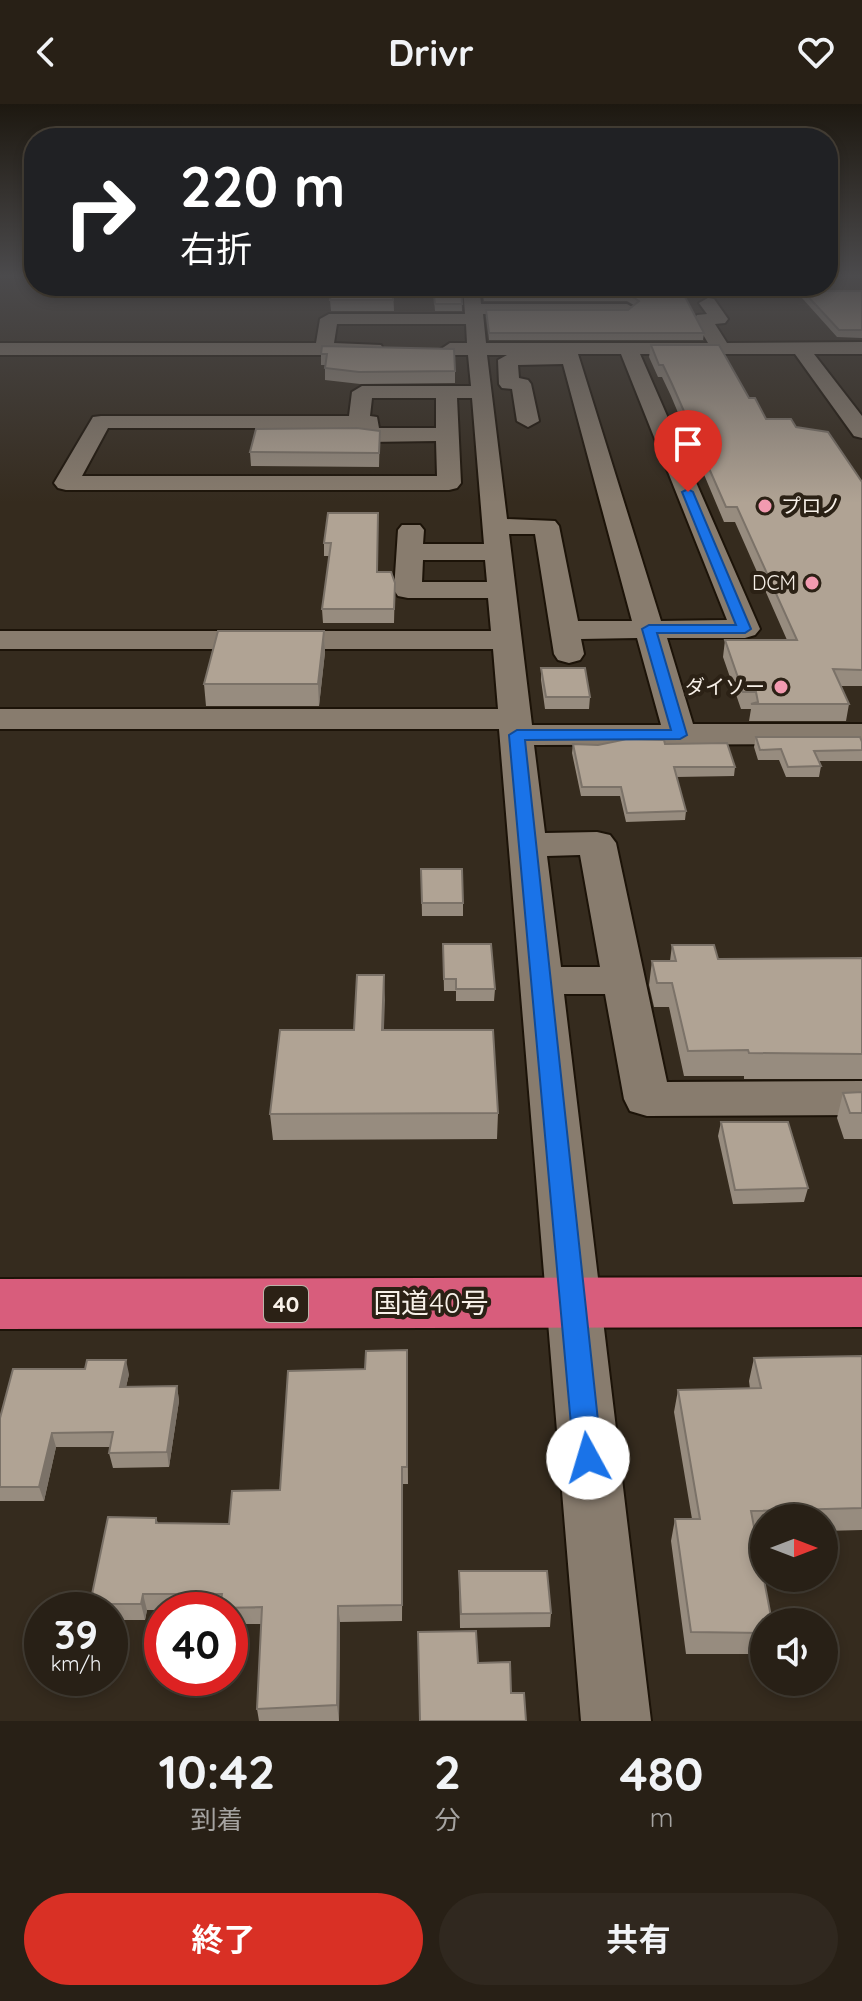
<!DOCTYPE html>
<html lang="ja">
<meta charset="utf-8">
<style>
body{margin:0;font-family:Quicksand,"Noto Sans JP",sans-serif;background:#30281f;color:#f1f3f6;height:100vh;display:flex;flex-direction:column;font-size:30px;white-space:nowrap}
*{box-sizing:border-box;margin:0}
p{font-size:26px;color:#a5a3a1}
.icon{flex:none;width:44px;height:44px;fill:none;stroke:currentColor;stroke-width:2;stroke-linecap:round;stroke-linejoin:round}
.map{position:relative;height:1617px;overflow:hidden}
.side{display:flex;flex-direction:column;background:#282016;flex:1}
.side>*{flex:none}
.banner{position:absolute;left:24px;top:24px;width:814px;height:168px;border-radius:32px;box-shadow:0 4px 12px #0003,0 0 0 2px #443e35;background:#202124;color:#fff;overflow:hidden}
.needle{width:52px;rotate:90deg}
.tools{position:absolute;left:750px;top:1400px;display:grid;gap:16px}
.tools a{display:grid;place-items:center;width:88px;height:88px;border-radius:50%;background:#282016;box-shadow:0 4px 12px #0003,0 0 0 2px #443e35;font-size:40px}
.speed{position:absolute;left:24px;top:1488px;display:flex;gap:16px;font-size:40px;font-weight:700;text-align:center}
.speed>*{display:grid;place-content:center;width:104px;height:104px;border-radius:50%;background:#282016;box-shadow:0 4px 12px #0003,0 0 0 2px #443e35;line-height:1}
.speed small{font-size:20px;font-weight:400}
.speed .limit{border:12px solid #d22;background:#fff;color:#111}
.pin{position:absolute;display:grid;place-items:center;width:68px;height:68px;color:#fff;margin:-82px -34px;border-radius:50% 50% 50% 0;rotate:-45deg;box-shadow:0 0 8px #0007}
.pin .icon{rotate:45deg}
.me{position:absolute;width:88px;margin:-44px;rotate:354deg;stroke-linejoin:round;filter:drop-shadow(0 0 6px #0008)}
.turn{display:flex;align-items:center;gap:28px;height:168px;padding:0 24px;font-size:36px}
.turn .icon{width:104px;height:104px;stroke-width:2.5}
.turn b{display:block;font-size:56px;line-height:68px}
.eta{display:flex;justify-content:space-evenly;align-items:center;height:136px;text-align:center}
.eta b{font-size:48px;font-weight:700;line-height:56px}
.cta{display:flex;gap:16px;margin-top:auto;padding:16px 24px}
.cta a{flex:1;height:92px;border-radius:48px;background:#d93025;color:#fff;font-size:32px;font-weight:700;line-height:92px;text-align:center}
.cta a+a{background:#30281f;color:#f1f3f6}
header{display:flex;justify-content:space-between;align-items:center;height:104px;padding:0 24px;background:#282016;font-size:36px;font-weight:700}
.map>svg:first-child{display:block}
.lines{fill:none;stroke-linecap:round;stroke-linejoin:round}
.minor-casing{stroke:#1c1308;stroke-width:4}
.highway-casing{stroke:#1c1308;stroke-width:4}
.minor{fill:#887c6e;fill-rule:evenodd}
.highway{fill:#d85d7c;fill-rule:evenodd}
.wall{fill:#978c7f}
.shaded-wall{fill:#7b7268}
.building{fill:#b0a394;stroke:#7b7268;stroke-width:2}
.route{fill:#1a73e8;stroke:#114b97;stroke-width:2}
.poi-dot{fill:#f29ab0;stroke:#2b2115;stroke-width:3}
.labels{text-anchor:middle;stroke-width:8;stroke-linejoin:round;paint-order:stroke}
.far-poi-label{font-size:20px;fill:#f8f1e9;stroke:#2b2115;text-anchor:end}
.shield{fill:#2b2115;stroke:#bab3a9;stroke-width:2}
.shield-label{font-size:22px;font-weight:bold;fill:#f8f1e9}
.near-street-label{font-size:28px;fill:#f8f1e9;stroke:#2b2115}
</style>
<header><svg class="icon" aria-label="back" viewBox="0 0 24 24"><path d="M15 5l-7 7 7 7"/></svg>Drivr<svg class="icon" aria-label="heart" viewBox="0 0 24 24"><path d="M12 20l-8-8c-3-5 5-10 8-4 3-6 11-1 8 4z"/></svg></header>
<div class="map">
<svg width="862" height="1617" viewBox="0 0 862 1617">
<rect width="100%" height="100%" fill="#352b1e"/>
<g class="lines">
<g class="minor-casing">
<path id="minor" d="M463,182h16l2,18h146l9,5 -9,5h-144l3,29h222l-14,-24 3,-4 10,-1 -8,-11 9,-5 6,1 14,20 -3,4 -10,1 12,19 135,-1v12h-48l48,62v22l-8,-2 -59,-82h-155l120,275 -5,6 -10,3h-78l26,86h169v20l-328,1 11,88 52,-1 13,3 6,8 51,239 195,-1v34l-215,1 -17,-5 -6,-12 -19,-105h-41l87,727h-70l-82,-992h-499v-20h498l-5,-60h-493v-18h491l-3,-33h-80l-10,-2 -4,-6 4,-60 4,-5h18l4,5 -1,14h61l-12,-146h-15l4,85 -4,5 -8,2h-383l-8,-2 -4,-5 39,-66 8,-1h248l3,-24 10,-6h109l-3,-31h-18l-9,-6 9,-6h17l-1,-19h-129l-3,19 47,2 2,4 -2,4 -7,2h-374v-12h316l4,-24 9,-5h136zM578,250h43l106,266 -66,1zM487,251h20l-9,5 1,24 3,4 10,1 5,32 11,6 11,-6 -8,-37 -3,-4 -9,-2 -1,-13 45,-1 69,257h-54l-19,-95 -4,-5 -48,-2zM372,294h64v30h-57l-2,-11 -7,-1zM108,324h250l2,12 8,2 68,-1 1,35h-355zM509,430h26l19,120 4,6 11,3 11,-3 4,-6 -3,-15 56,-1 24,87h-129zM423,456h62l2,22h-65zM580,751l20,112h-39l-14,-111z"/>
</g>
<g class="highway-casing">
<path id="highway" d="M862,1173v50l-862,2v-50z"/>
</g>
<use href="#minor" class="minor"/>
<use href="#highway" class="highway"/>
</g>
<path class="wall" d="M433,182h28l1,25h-27z
M481,182h174l5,9 44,38 -1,7h-214l-3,-30h142l6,-5 -7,-4h-143z
M393,183l1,24h-63l-1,-11z
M803,187h59v47l-25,-1 -35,-39z
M651,241l98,53 17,21 30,8 66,55v204h-21l8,18 -3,17h-97l2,-12h-10l-18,-52 2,-17h62l-52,-118h-11l-53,-126 -9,-19h-4l-9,-20z
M322,242l133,25v12l-95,1 -35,-4v-15h-4v-11z
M380,327l-1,36 -128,-1 -1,-14z
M328,409l50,59 17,11 -1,40h-71l-1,-14 7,-53h-5v-13z
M324,527l1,21 -6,54h-113l-2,-22z
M541,564l49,29 -1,12h-44l-4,-29z
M756,633l106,5v19h-43l2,5 -2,11h-33l-7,-17h-21l-4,-13z
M573,640h92l70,23 -1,9 -58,1 10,34 -1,9 -59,2 -6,-26h-39l-9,-43z
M421,765l42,34v13h-41z
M443,840l52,45 -1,12h-38v-10h-12z
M672,841l46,14 144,-1v121h-118v-3h-60l-15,-69h-15l-5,-22 3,-24h18z
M384,871v55l114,83 -1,26 -224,1 -3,-26 84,-84z
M862,988v47h-18l-7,-21 6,-25z
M721,1018l87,66 -4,14 -71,2 -15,-68z
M407,1246l1,134h-5l-1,137 -62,1 -1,99h-80l-2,-12 4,-85h-31v-14h-83l-2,10h-35v-10h-18l-2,-6 66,-86 2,5 71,1 51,-34 85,-121z
M862,1252v174l-38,1v-13h-60v14h-9l9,90v32h-78l-15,-113 4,-22h17l-18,-107 4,-22 72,-1 -1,-8 5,-23z
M129,1270l-3,13 51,-1 2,15 -10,66 -56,1 -4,-15 2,-6h-55l-12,54h-44v-83z
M459,1467l92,42 -1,14 -90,1z"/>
<path class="shaded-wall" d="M324,527l1,21 -6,54 -1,-22z
M384,871l1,25 -2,55 -1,-25z
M126,1256l3,14 -6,27 -3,-14z
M177,1282l2,15 -10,66 -2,-15z
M52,1329l4,14 -12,54 -5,-14z
M143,1490l4,16 -2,10 -4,-16z
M338,1502l2,16 -1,99 -2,-16z"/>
<path class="building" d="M433,182h28l1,18h-27z
M482,182h173l5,9h24l20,38h-215l-3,-23h142l11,-9 -11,-7h-144z
M332,183h61v13h-63z
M803,187h59v39h-23z
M651,241h68l30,53h6l11,21h25l5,8 32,5 34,50v188l-29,-1 16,35h-98l7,-2 -2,-10h-13l-18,-52h72l-60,-133h-11l-54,-123 -9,-19h-4z
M322,242l132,3 1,22 -96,1 -34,-4 2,-14h-6z
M357,324l23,3 -1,22 -129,-1 6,-23z
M328,409h50l-1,59h14l4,11 -1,26h-72l9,-66h-7z
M218,527h106l-6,53h-114z
M541,564h44l5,29h-44z
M756,633h104l2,5v8l-48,1 7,15 -33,1 -7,-18 -21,1z
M627,635l37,1 1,4 62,-1 8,24h-61l12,44 -59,2 -6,-26h-39l-9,-43 25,1z
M421,765h41l1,34h-41z
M443,840h48l4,45h-39v-10h-12z
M672,841h42l4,14 144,-1v96l-113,-1 -1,-3 -60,1 -16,-68h-15l-5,-22h24z
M357,871h27l-2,55h111l5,83 -228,1 10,-84h74z
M862,988v21h-12l-7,-20z
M721,1018h67l20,66 -73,2z
M407,1246v117h-5v138l-64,1 -1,99 -80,4 5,-102 -42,1 2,-14h-79l-2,10h-51l18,-87 48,1v5l73,1 3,-33 48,-1 8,-119 77,-2 1,-18z
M862,1252v152l-111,3 21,111h-8v11l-73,-1 -16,-113h25l-22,-129 83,-2 -7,-30z
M87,1256h39l-6,27 57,-1 -10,66 -58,1 4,-21 -61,1 -13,54h-39v-69l13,-49h72z
M459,1467h88l4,42 -90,1z
M476,1527l2,32 32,-1 1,31h13l2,28h-106l-2,-89z"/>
<linearGradient id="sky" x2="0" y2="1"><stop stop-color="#1d1810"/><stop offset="0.43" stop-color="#4b4a4c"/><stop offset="1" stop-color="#4b4a4c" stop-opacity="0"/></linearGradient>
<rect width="862" height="399" fill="url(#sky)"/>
<path class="route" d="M688,385l5,3 58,137 -6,4h-88l30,102 -7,4 -155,1 77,718 -4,9 -10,4 -10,-4 -4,-9 -65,-723 8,-5h154l-29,-101 7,-4h87l-54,-133z"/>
<g class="poi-dot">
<circle cx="765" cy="402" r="8"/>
<circle cx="812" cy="479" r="8"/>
<circle cx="781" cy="583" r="8"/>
</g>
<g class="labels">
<g class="far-poi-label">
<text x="781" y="409" text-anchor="start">プロノ</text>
<text x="796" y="486">DCM</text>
<text x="765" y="590">ダイソー</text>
</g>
<rect class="shield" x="264" y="1182" width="44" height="36" rx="6"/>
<g class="shield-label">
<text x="286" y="1208">40</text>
</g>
<g class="near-street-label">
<text x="431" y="1209">国道40号</text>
</g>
</g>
</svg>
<div class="tools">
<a><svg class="needle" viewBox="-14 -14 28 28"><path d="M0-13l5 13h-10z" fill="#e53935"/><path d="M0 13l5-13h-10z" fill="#a5a3a1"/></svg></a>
<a><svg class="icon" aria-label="sound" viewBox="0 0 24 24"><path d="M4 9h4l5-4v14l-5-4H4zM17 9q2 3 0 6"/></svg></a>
</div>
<div class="speed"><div>39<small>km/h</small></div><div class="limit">40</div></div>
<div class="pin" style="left:688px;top:388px;background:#d93025"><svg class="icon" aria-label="arrive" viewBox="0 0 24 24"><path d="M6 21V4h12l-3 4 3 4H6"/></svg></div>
<svg class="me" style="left:588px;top:1354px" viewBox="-20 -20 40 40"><circle r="19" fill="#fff"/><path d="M0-13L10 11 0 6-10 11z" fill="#1a73e8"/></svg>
<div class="banner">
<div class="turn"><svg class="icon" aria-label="right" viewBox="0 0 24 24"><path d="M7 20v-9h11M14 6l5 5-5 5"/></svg><div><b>220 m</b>右折</div></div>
</div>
</div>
<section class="side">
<div class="eta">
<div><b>10:42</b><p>到着</p></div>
<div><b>2</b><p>分</p></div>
<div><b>480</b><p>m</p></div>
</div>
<div class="cta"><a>終了</a><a>共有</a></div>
</section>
